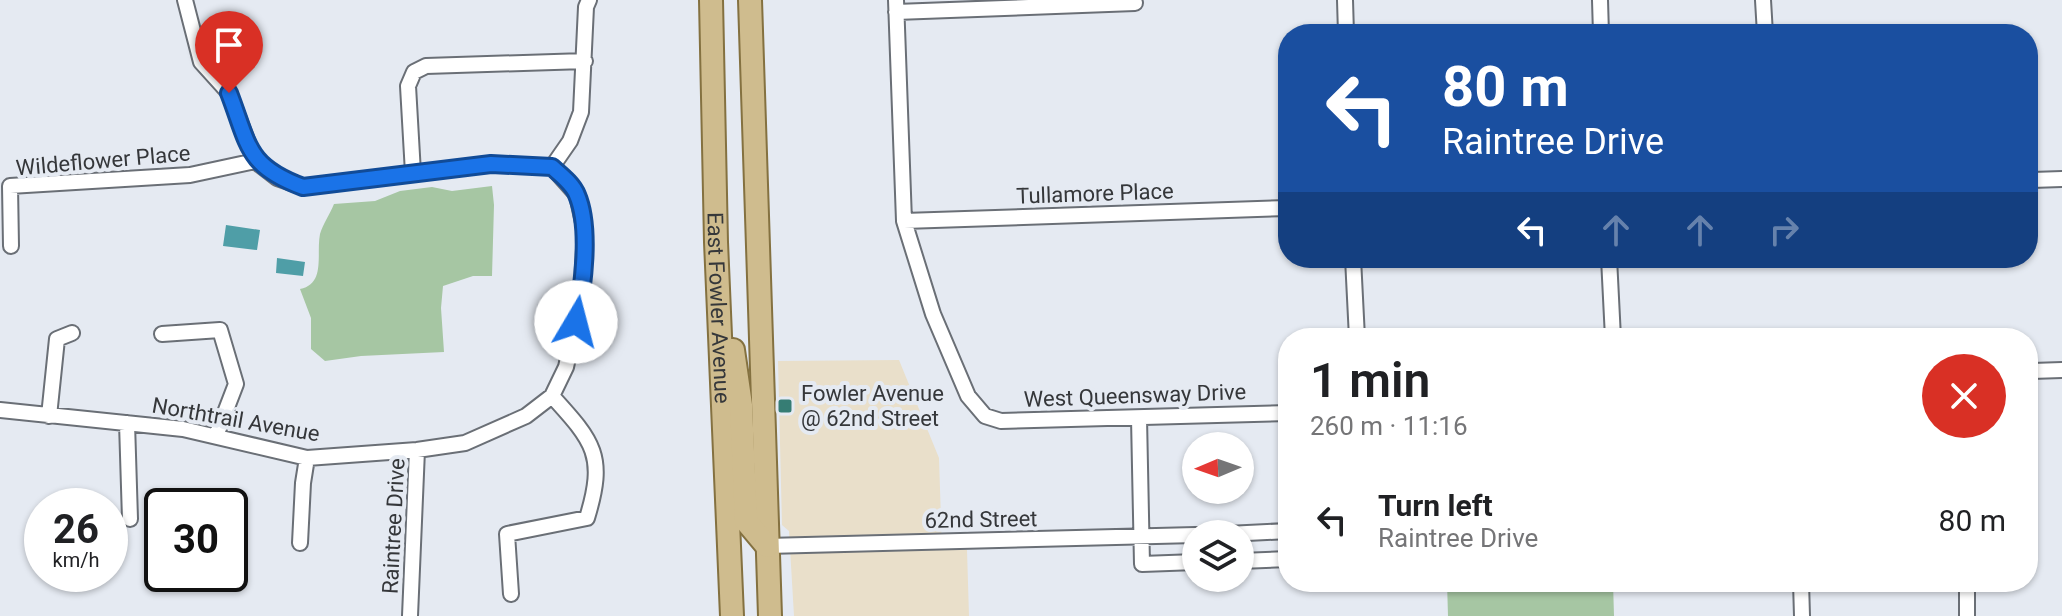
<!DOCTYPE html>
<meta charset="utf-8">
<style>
body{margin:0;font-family:Roboto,sans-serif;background:#f6f6f6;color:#202124;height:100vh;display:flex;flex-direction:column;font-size:30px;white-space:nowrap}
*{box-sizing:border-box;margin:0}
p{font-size:26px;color:#757577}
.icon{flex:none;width:44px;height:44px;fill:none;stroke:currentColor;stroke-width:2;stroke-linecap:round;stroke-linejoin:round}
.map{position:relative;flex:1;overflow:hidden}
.side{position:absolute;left:1278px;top:328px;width:760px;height:264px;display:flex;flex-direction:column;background:#fff;border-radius:32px;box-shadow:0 2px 6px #0004}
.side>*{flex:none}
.guide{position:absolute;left:1278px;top:24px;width:760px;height:244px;border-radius:32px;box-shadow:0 2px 6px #0004;background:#1a4fa0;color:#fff;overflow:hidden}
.needle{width:52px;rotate:268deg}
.tools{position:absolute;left:1182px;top:432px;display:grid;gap:16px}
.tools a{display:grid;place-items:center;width:72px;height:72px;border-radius:50%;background:#fff;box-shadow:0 2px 6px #0004;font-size:40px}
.speed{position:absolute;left:24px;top:488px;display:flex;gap:16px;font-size:40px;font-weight:700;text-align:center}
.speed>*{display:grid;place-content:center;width:104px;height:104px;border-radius:50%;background:#fff;box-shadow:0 2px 6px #0004;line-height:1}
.speed small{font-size:20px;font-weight:400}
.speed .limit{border:4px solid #111;border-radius:12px;background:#fff;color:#111}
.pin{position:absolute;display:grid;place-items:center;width:68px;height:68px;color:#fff;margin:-82px -34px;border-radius:50% 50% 50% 0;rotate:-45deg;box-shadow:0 0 8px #0007}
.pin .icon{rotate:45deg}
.me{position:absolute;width:88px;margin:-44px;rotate:8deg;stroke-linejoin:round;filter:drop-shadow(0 0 6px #0008)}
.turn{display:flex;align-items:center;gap:28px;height:168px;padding:0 32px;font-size:36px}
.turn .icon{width:104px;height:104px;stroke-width:2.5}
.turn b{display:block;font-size:56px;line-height:68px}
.lanes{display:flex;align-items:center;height:76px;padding:0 32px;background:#0003;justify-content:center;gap:40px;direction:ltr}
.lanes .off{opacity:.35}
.round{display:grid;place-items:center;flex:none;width:84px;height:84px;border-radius:42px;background:#f6f6f6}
.overview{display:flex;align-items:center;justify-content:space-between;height:136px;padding:0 32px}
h1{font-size:48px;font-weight:600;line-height:60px}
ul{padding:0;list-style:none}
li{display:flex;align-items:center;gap:24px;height:112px;padding:0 32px}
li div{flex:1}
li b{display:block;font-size:30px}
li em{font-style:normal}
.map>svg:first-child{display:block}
.commercial{fill:#e9dfca}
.green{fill:#a6c6a3}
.water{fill:#4f9ea7}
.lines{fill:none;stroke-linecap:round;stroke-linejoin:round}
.street-casing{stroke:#6a6f76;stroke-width:18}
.primary-casing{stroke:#847140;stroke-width:26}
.street{stroke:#fff;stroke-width:14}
.primary{stroke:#cfbc8e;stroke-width:22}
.route-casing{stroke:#114b97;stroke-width:20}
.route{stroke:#1a73e8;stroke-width:14}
.poi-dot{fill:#367d74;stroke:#e5eaf2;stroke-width:3}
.labels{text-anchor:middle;stroke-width:8;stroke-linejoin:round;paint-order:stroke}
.street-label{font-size:22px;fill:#35373a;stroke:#e5eaf2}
.poi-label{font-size:22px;fill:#35373a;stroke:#e5eaf2;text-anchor:start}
</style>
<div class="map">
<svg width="2062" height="616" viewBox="0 0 2062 616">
<rect width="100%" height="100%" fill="#e5eaf2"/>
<path class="commercial" d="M899,360l40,98 3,92h25l2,66h-175l-5,-85 -7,-6 -4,-164z"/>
<path class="green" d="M492,186l2,19 -2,71h-19l-30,10 -2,22 3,44 -83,4 -36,5 -14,-12v-31l-11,-29c26,-5 16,-35 20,-55 3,-10 10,-20 14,-30l41,-3 25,-10 32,-4 20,4z
M1447,582h166l1,34h-166z"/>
<path class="water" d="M226,225l34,5 -3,20 -34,-4z
M277,258l28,4 -2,14 -27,-3z"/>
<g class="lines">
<g class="street-casing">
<path id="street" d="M896,0l8,221 29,93 35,82 17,20 16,5 287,-8
M1345,0l1,34
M1600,0l1,34
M1763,0l2,34
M896,12l239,-9
M552,167l18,-26 11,-29 5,-105 3,-7
M413,173l-5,-87 6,-14 12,-6 159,-5
M2028,180l34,-1
M904,221l384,-13
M11,246l-1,-60 180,-11 65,-14
M1353,258l4,80
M1609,258l4,80
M162,334l58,-4 16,54 -20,52
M2028,371l34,-1
M0,410l183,19 124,29 110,-8 48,-7 61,-27 26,-20 14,-29 15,-67 4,-68 -8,-37 -25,-28 -61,-3 -188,23 -26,-9 -22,-17 -26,-68 -28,-31 -16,-62
M49,416l8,-77 15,-6
M1139,418l3,146 54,-2
M127,423l3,96
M1227,534l61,-3
M300,543l3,-60 4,-25
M767,546l429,-11
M1240,561l48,-2
M1801,582l1,34
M1967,582v34
M511,594l-4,-60 80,-16c19,-62 7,-76 -35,-122
M410,616l7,-166"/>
</g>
<g class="primary-casing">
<g id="primary">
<path id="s1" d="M711,0l5,242 16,374"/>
<path d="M750,0l20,616"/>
<path d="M733,350l8,55 5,116 21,25"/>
</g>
</g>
<use href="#street" class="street"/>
<use href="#primary" class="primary"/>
</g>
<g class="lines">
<g class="route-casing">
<path id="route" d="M229,93c20,52 17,73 74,94l188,-23 61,3c9,8 21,17 25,28 14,33 6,93 -1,127"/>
</g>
<use href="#route" class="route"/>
</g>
<rect class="poi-dot" x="777" y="398" width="16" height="16" rx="4"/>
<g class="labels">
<g class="street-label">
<text transform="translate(103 160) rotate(-5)" y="8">Wildeflower Place</text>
<text transform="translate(1095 193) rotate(-2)" y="8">Tullamore Place</text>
<text dy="8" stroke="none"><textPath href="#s1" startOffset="308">East Fowler Avenue</textPath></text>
<text transform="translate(1135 395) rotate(-2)" y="8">West Queensway Drive</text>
<text transform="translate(236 419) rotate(10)" y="8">Northtrail Avenue</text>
<text transform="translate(981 519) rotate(-1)" y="8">62nd Street</text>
<text transform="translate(393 526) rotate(-87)" y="8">Raintree Drive</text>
</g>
<g class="poi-label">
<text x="801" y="401">Fowler Avenue<tspan x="801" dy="25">@ 62nd Street</tspan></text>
</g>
</g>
</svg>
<div class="tools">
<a><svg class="needle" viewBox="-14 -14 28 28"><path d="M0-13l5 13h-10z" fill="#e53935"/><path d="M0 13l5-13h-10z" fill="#757577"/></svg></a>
<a><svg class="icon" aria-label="layers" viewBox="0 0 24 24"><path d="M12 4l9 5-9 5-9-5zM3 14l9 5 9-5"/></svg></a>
</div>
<div class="speed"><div>26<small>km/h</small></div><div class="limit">30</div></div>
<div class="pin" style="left:229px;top:93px;background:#d93025"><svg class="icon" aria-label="arrive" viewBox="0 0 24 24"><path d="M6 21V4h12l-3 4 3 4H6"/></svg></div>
<svg class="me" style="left:576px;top:322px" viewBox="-20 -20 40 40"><circle r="19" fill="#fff"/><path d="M0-13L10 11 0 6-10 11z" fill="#1a73e8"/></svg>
<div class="guide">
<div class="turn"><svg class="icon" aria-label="left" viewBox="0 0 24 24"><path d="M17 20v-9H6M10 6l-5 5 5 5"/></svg><div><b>80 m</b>Raintree Drive</div></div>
<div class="lanes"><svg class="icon" aria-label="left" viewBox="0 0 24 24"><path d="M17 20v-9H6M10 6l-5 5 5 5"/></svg><svg class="icon off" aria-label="ahead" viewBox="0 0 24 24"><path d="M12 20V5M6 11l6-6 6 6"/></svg><svg class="icon off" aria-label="ahead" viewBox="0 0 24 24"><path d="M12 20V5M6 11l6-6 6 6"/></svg><svg class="icon off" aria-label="right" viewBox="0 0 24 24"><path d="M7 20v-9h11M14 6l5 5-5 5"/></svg></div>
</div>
<section class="side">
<div class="overview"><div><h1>1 min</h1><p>260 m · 11:16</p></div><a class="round" style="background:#d93025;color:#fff"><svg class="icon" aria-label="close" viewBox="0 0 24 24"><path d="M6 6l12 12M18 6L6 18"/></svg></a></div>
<ul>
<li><svg class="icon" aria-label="left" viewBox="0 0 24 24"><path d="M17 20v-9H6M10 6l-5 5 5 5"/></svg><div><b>Turn left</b><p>Raintree Drive</p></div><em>80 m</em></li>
</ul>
</section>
</div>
